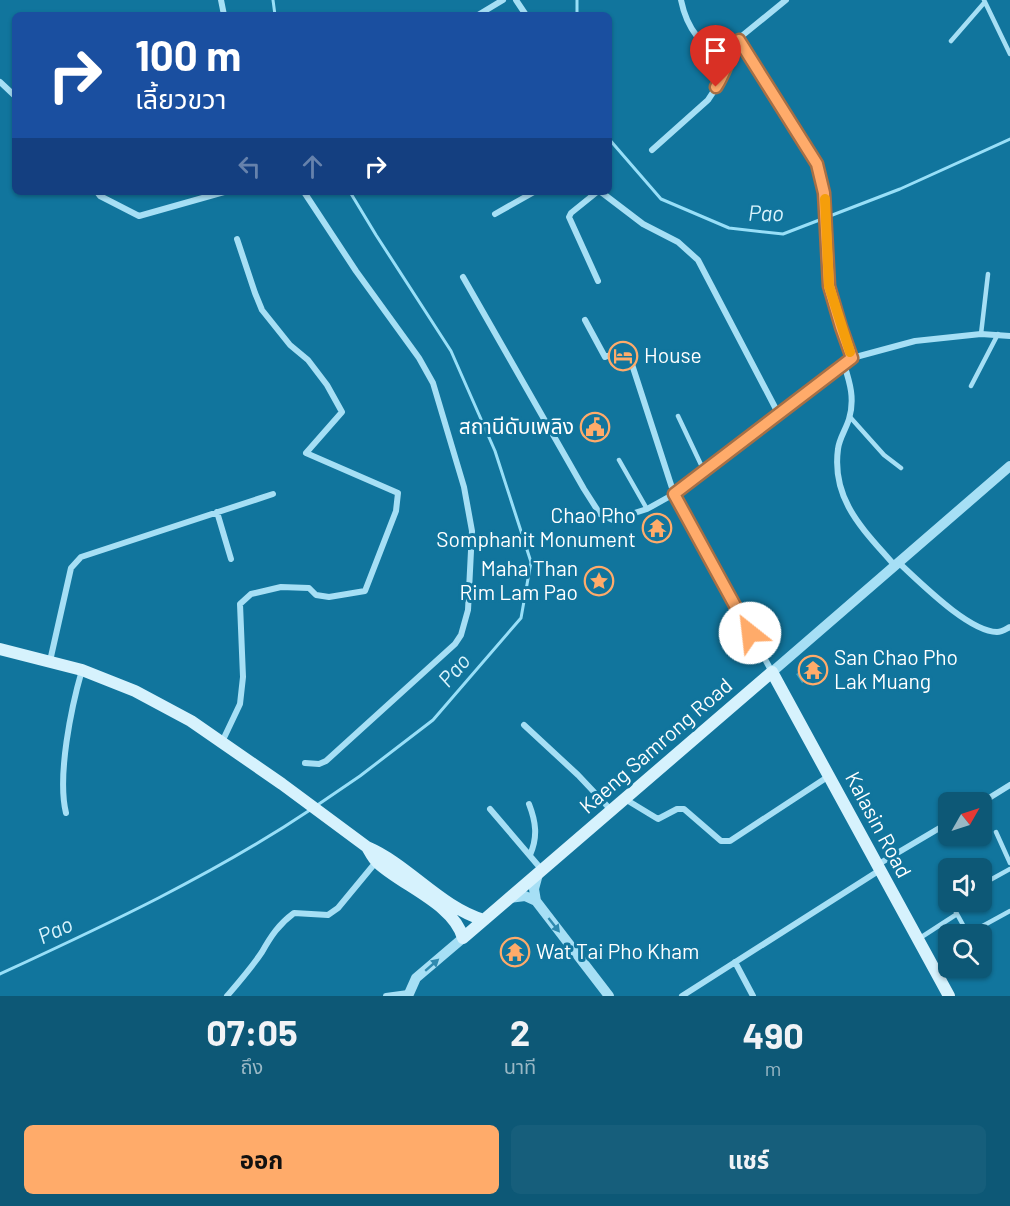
<!DOCTYPE html>
<html lang="th">
<meta charset="utf-8">
<style>
body{margin:0;font-family:Barlow,"Noto Sans Thai",sans-serif;background:#165e7b;color:#f1f3f6;height:100vh;display:flex;flex-direction:column;font-size:22px;white-space:nowrap}
*{box-sizing:border-box;margin:0}
p{font-size:20px;color:#9ab8c5}
.icon{flex:none;width:33px;height:33px;fill:none;stroke:currentColor;stroke-width:2;stroke-linecap:round;stroke-linejoin:round}
.map{position:relative;height:996px;overflow:hidden}
.sheet{display:flex;flex-direction:column;background:#0d5876;flex:1}
.sheet>*{flex:none}
.hud{position:absolute;left:12px;top:12px;width:600px;height:183px;border-radius:9px;box-shadow:0 2px 4px #0004;background:#1a4fa0;color:#fff;overflow:hidden}
.needle{width:39px;rotate:51deg}
.tools{position:absolute;left:938px;top:792px;display:grid;gap:12px}
.tools a{display:grid;place-items:center;width:54px;height:54px;border-radius:9px;background:#0d5876;box-shadow:0 2px 4px #0004;font-size:30px}
.pin{position:absolute;display:grid;place-items:center;width:51px;height:51px;color:#fff;margin:-62px -26px;border-radius:50% 50% 50% 0;rotate:-45deg;box-shadow:0 0 6px #0007}
.pin .icon{rotate:45deg}
.me{position:absolute;width:66px;margin:-33px;rotate:331deg;stroke-linejoin:round;filter:drop-shadow(0 0 4px #0008)}
.turn{display:flex;align-items:center;gap:21px;height:126px;padding:0 24px;font-size:27px}
.turn .icon{width:78px;height:78px;stroke-width:2.5}
.turn b{display:block;font-size:42px;line-height:51px}
.lanes{display:flex;align-items:center;height:57px;padding:0 24px;background:#0003;justify-content:center;gap:30px;direction:ltr}
.lanes .off{opacity:.35}
.eta{display:flex;justify-content:space-evenly;align-items:center;height:102px;text-align:center}
.eta b{font-size:36px;font-weight:700;line-height:42px}
.button{display:flex;gap:12px;margin-top:auto;padding:12px 24px}
.button a{flex:1;height:69px;border-radius:9px;background:#ffab6a;color:#111;font-size:24px;font-weight:700;line-height:69px;text-align:center}
.button a+a{background:#165e7b;color:#f1f3f6}
.map>svg:first-child{display:block}
.lines{fill:none;stroke-linecap:round;stroke-linejoin:round}
.stream{stroke:#98dff8;stroke-width:3}
.building{fill:#3ea0c5}
.service{stroke:#a6dff5;stroke-width:4.5}
.minor{stroke:#a6dff5;stroke-width:6}
.tertiary{stroke:#a6dff5;stroke-width:10}
.secondary{stroke:#d6f2fd;stroke-width:12}
.oneway{fill:#2f8aaf}
.route-casing{stroke:#a66f45;stroke-width:15}
.route{stroke:#ffab6a;stroke-width:10}
.slow{stroke:#f59e0b;stroke-width:10}
.labels{text-anchor:middle;stroke-width:6;stroke-linejoin:round;paint-order:stroke}
.poi-label{font-size:21px;fill:#fff;stroke:#11759d;text-anchor:start}
.street-label{font-size:21px;fill:#fff;stroke:#11759d}
.water-label{font-size:22px;font-style:italic;fill:#d9f4fd;stroke:#11759d}
</style>
<div class="map">
<svg width="1010" height="996" viewBox="0 0 1010 996">
<rect width="100%" height="100%" fill="#11759d"/>
<g class="lines">
<path class="stream" d="M273,0l2,15
M577,0v15
M609,139l52,60 68,29 54,6 117,-45 110,-50
M316,806l44,-30 73,-56 88,-102 10,-56 -36,-111 -44,-100 -75,-116 -26,-43
M0,974c106,-49 213,-99 310,-164"/>
</g>
<path class="building" d="M658,520l7,9 -9,7 -7,-9z
M812,658l3,4 4,-2 6,8 -5,3 3,5 -8,4 -3,-4 -10,7 -6,-9 11,-6 -3,-5z"/>
<g class="lines">
<path class="service" d="M984,0l26,54
M951,41l33,-38
M981,334l7,-60
M971,386l27,-52
M678,416l26,55
M850,417l34,38 17,13
M619,460l28,49
M996,832l14,31
M981,885l29,-16
M957,914l11,20
M968,934l42,-23
M920,938l37,-24 -6,-12"/>
<path class="minor" d="M221,0l3,15
M516,0l10,15
M681,0c6,30 21,47 48,61
M478,15l25,-15
M739,40l38,64 40,60 7,29 5,93 12,41 11,31
M0,82l15,14
M652,150l56,-50 17,-26 7,-24 11,-15 43,-35
M97,192l3,4 39,20 85,-24
M304,192l52,79 63,87 14,25 31,104 8,44 -4,79 -7,25 -6,9 -129,117 -7,3 -14,-1
M597,192l-26,21 -2,4 29,64
M601,192l42,32 35,18 20,18 80,153
M495,214l39,-22
M463,277l121,212 16,25 13,6 34,-11 27,-15 178,-136 63,-17 66,-7 29,2
M585,320l20,37 22,-8 47,145 98,178
M844,364c6,19 11,35 5,55 -3,10 -10,20 -11,30 -7,52 27,82 57,117
M217,512l14,47
M899,563c22,20 69,68 98,69 5,0 9,-3 13,-5
M50,661l21,-93 10,-11 192,-63
M524,725l54,50 33,35
M222,742l18,-38 3,-27 -3,-73 11,-10 30,-7 28,1 7,7 13,2 36,-6 31,-80 2,-18 -92,-40 36,-41 -15,-27 -19,-25 -18,-15 -28,-35 -7,-17 -18,-54
M625,799l33,20 19,-10h7l37,32h9l99,-65
M981,803l29,-18
M529,804c7,18 9,33 1,51
M490,809l52,61
M66,813c-9,-37 5,-105 16,-143
M877,865l71,-42
M735,962l18,34
M227,996c12,-14 25,-29 35,-44 9,-16 17,-28 32,-39l34,2 10,-7 38,-46
M386,996l22,-3
M682,996l198,-126"/>
<path class="tertiary" d="M772,672l238,-206
M509,898l16,-2 11,5 73,95
M536,901l-2,-12 4,-15
M408,996l8,-18 47,-40"/>
<path class="secondary" d="M0,649l82,21 53,21 56,30 91,63 85,63c42,18 73,60 117,73
M367,847c3,5 6,12 11,16 25,23 76,41 85,75l309,-266 177,324"/>
</g>
<defs><path id="oneway-solid" d="M-6-.8H1V-3.2L6.5 0L1 3.2V.8H-6Z" transform="scale(1.5)"/></defs>
<g class="oneway">
<use href="#oneway-solid" transform="translate(554 925) rotate(52)"/>
<use href="#oneway-solid" transform="translate(432 965) rotate(-41)"/>
</g>
<g class="lines">
<g class="route-casing">
<path id="route" d="M716,87c10,-15 13,-32 23,-47l78,124 7,29 5,93 12,41 11,31 -178,136 76,139"/>
</g>
<use href="#route" class="route"/>
<path class="slow" d="M825,199l4,87 21,66"/>
</g>
<defs>
<g id="hotel-ring" transform="scale(1.5)"><circle r="9.5" fill="#11759d" stroke="#ffab6a" stroke-width="1.5"/><path d="M-6-4.5h1.5V1H6V5H4.5V3h-9V5H-6ZM-4 0a1.8 1.8 0 1 1 3.6 0ZM.5 0V-2.5h3Q6-2.5 6 0Z" fill="#ffab6a"/></g>
<g id="civic-ring" transform="scale(1.5)"><circle r="9.5" fill="#11759d" stroke="#ffab6a" stroke-width="1.5"/><path d="M-.6-6.5H3V-4.5H.6V-3L4-1V1h2V6H-6V1h2V-1L-.6-3ZM-1.2 2.5V6h2.4V2.5Z" fill="#ffab6a"/></g>
<g id="temple-ring" transform="scale(1.5)"><circle r="9.5" fill="#11759d" stroke="#ffab6a" stroke-width="1.5"/><path d="M0-6L5-2H3V0L6.5 2.5H4V6H1.5V3h-3V6H-4V2.5H-6.5L-3 0V-2H-5Z" fill="#ffab6a"/></g>
<g id="sight-ring" transform="scale(1.5)"><circle r="9.5" fill="#11759d" stroke="#ffab6a" stroke-width="1.5"/><path d="M0-6L1.8-2.2L6-1.7L2.9 1.2L3.7 5.4L0 3.3L-3.7 5.4L-2.9 1.2L-6-1.7L-1.8-2.2Z" fill="#ffab6a"/></g>
</defs>
<g fill-rule="evenodd">
<use href="#hotel-ring" x="623" y="356"/>
<use href="#civic-ring" x="595" y="427"/>
<use href="#temple-ring" x="657" y="528"/>
<use href="#sight-ring" x="599" y="581"/>
<use href="#temple-ring" x="813" y="670"/>
<use href="#temple-ring" x="515" y="952"/>
</g>
<g class="labels">
<g class="poi-label">
<text x="644" y="363">House</text>
<text x="574" y="434" text-anchor="end">สถานีดับเพลิง</text>
<text x="636" y="523" text-anchor="end">Chao Pho<tspan x="636" dy="24">Somphanit Monument</tspan></text>
<text x="578" y="576" text-anchor="end">Maha Than<tspan x="578" dy="24">Rim Lam Pao</tspan></text>
<text x="834" y="665">San Chao Pho<tspan x="834" dy="24">Lak Muang</tspan></text>
<text x="536" y="959">Wat Tai Pho Kham</text>
</g>
<g class="street-label">
<text transform="translate(656 746) rotate(-41)" y="7">Kaeng Samrong Road</text>
<text transform="translate(878 825) rotate(62)" y="7">Kalasin Road</text>
</g>
<g class="water-label">
<text transform="translate(766 213) rotate(1)" y="8">Pao</text>
<text transform="translate(454 670) rotate(-49)" y="8">Pao</text>
<text transform="translate(55 930) rotate(-25)" y="8">Pao</text>
</g>
</g>
</svg>
<div class="tools">
<a><svg class="needle" viewBox="-14 -14 28 28"><path d="M0-13l5 13h-10z" fill="#e53935"/><path d="M0 13l5-13h-10z" fill="#9ab8c5"/></svg></a>
<a><svg class="icon" aria-label="sound" viewBox="0 0 24 24"><path d="M4 9h4l5-4v14l-5-4H4zM17 9q2 3 0 6"/></svg></a>
<a><svg class="icon" aria-label="search" viewBox="0 0 24 24"><circle cx="10" cy="10" r="6"/><path d="M15 15l6 6"/></svg></a>
</div>
<div class="pin" style="left:716px;top:87px;background:#d93025"><svg class="icon" aria-label="arrive" viewBox="0 0 24 24"><path d="M6 21V4h12l-3 4 3 4H6"/></svg></div>
<svg class="me" style="left:750px;top:633px" viewBox="-20 -20 40 40"><circle r="19" fill="#fff"/><path d="M0-13L10 11 0 6-10 11z" fill="#ffab6a"/></svg>
<div class="hud">
<div class="turn"><svg class="icon" aria-label="right" viewBox="0 0 24 24"><path d="M7 20v-9h11M14 6l5 5-5 5"/></svg><div><b>100 m</b>เลี้ยวขวา</div></div>
<div class="lanes"><svg class="icon off" aria-label="left" viewBox="0 0 24 24"><path d="M17 20v-9H6M10 6l-5 5 5 5"/></svg><svg class="icon off" aria-label="ahead" viewBox="0 0 24 24"><path d="M12 20V5M6 11l6-6 6 6"/></svg><svg class="icon" aria-label="right" viewBox="0 0 24 24"><path d="M7 20v-9h11M14 6l5 5-5 5"/></svg></div>
</div>
</div>
<section class="sheet">
<div class="eta">
<div><b>07:05</b><p>ถึง</p></div>
<div><b>2</b><p>นาที</p></div>
<div><b>490</b><p>m</p></div>
</div>
<div class="button"><a>ออก</a><a>แชร์</a></div>
</section>
